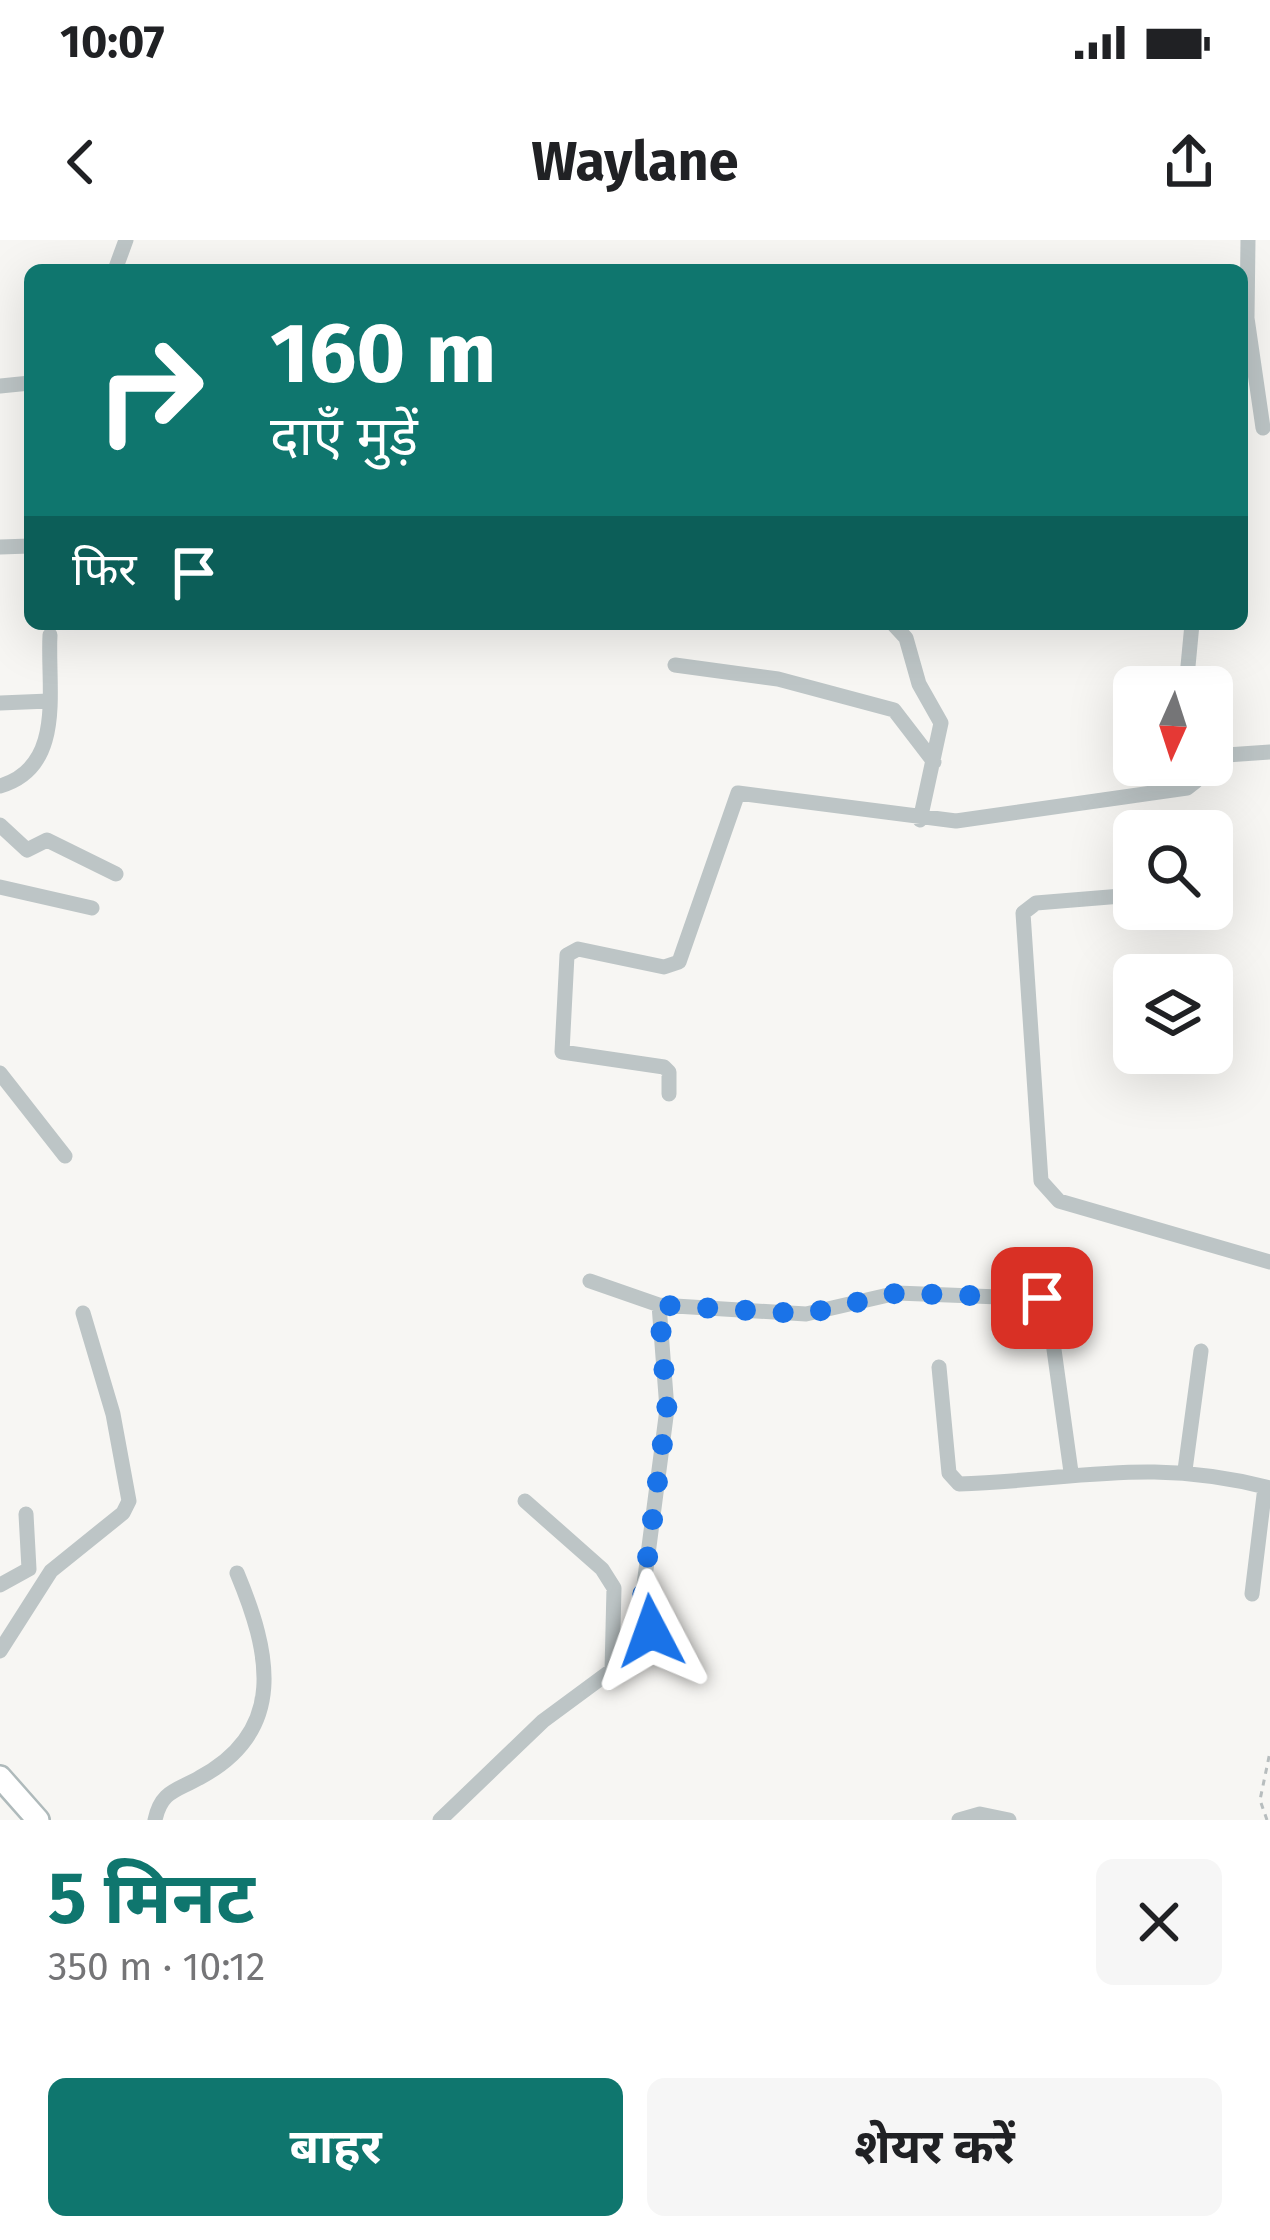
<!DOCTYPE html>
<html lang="hi">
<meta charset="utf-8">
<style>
body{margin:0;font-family:"Fira Sans","Noto Sans Devanagari",sans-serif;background:#f6f6f6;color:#202124;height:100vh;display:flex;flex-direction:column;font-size:45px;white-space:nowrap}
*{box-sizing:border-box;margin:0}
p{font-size:39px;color:#757577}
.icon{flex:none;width:66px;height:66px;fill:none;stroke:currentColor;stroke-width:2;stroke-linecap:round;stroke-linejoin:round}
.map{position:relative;height:1580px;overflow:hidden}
.details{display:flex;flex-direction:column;background:#fff;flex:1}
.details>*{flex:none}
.guide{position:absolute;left:24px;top:24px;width:1224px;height:366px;border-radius:18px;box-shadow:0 12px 48px #0002;background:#0f766e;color:#fff;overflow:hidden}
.needle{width:78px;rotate:183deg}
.controls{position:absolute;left:1113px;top:426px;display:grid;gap:24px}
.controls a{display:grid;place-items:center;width:120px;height:120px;border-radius:18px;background:#fff;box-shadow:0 12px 48px #0002;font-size:60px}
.pin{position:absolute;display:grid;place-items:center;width:102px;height:102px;color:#fff;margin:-51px;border-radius:24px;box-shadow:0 6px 18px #0006}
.me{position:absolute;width:132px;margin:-66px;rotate:356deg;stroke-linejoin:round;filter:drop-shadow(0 0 9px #0008)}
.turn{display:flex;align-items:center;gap:42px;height:252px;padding:0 48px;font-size:54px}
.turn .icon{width:156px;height:156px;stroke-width:2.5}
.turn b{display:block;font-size:84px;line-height:102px}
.then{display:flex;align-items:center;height:114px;padding:0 48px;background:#0003;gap:24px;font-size:45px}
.round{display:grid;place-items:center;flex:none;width:126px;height:126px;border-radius:18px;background:#f6f6f6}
.overview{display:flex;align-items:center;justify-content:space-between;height:204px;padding:0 48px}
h1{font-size:72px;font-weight:700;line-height:90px;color:#0f766e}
.cta{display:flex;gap:24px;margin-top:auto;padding:24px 48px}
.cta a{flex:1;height:138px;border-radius:18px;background:#0f766e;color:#fff;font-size:48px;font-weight:700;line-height:138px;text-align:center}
.cta a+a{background:#f6f6f6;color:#202124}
.status{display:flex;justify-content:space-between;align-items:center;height:84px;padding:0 60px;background:#fff;direction:ltr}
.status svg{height:33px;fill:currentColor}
header{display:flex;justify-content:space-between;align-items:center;height:156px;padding:0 48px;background:#fff;font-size:54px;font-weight:700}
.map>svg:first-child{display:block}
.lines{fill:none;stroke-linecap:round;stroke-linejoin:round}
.secondary-casing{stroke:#afbabb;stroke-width:26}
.path{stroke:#b7bdbe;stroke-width:3;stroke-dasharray:6 6;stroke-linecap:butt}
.minor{stroke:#bdc5c6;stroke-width:15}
.secondary{stroke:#fff;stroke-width:21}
.route{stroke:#1a73e8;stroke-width:21;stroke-dasharray:0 37.8}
</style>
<div class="status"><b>10:07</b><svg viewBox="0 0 49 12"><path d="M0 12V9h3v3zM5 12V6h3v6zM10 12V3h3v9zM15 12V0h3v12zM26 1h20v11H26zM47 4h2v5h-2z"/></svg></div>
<header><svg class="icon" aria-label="back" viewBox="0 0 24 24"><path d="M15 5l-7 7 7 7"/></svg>Waylane<svg class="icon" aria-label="share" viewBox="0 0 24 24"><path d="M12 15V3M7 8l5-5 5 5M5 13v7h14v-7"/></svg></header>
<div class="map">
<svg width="1270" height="1580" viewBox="0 0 1270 1580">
<rect width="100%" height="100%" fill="#f7f6f3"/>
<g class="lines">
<g class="secondary-casing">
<path id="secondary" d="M0,1537l38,43"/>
</g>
<path class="path" d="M1267,1580l-7,-20 10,-48"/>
<path class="minor" d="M1248,0l-1,78 16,110
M115,30l11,-30
M0,146l30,-3
M0,307l30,-1
M893,384l13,14 13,46 22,39 -21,97
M675,425l103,14 116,31 40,52
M1186,447l6,-63
M0,463l49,-2
M1212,516l58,-4
M0,546c66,-19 47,-98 50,-151
M0,585l27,25 20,-10 69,34
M0,647l92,21
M1134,655l-98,8 -13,10 18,268 18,20 211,61
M0,833l65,83
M669,854v-22l-5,-5 -102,-15 5,-97 11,-6 86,18 15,-5 59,-169 218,28 231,-33 9,-7 5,-16
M590,1041l69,24 147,9 91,-21 150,6 24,173
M939,1127l10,106 10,11c119,-4 189,-27 311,4
M1185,1230l16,-119
M525,1261l77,68 12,19 -2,83
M0,1345l29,-16 -3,-55
M1252,1354l13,-107
M0,1411l51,-80 72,-58 6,-12 -16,-87 -30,-101
M155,1580c6,-29 21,-29 44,-42 89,-47 71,-126 38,-205
M440,1580l103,-99 107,-79 -8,-42 25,-191 -8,-104
M959,1580l21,-6 29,6"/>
<use href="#secondary" class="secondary"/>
</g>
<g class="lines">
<path class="route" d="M651,1391l-9,-31 25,-191 -8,-104 147,9 91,-21 145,5"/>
</g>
</svg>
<div class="controls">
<a><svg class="needle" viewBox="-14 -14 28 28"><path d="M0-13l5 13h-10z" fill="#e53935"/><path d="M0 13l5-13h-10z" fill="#757577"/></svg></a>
<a><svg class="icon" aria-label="search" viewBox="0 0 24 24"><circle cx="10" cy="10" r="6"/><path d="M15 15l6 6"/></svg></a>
<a><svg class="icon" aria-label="layers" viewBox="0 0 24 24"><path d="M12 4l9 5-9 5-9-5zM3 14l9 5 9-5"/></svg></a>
</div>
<div class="pin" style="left:1042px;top:1058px;background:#d93025"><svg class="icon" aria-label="arrive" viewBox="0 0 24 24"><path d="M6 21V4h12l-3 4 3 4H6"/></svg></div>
<svg class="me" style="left:651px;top:1391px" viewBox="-20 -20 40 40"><path d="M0-17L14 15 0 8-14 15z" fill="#1a73e8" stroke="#fff" stroke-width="4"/></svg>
<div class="guide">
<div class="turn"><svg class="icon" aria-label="right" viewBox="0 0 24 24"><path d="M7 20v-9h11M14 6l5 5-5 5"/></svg><div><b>160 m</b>दाएँ मुड़ें</div></div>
<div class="then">फिर<svg class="icon" aria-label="arrive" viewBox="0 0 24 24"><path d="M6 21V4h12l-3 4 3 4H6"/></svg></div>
</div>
</div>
<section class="details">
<div class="overview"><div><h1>5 मिनट</h1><p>350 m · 10:12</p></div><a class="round"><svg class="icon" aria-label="close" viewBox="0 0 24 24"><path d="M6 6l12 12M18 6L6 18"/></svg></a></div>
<div class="cta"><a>बाहर</a><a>शेयर करें</a></div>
</section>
